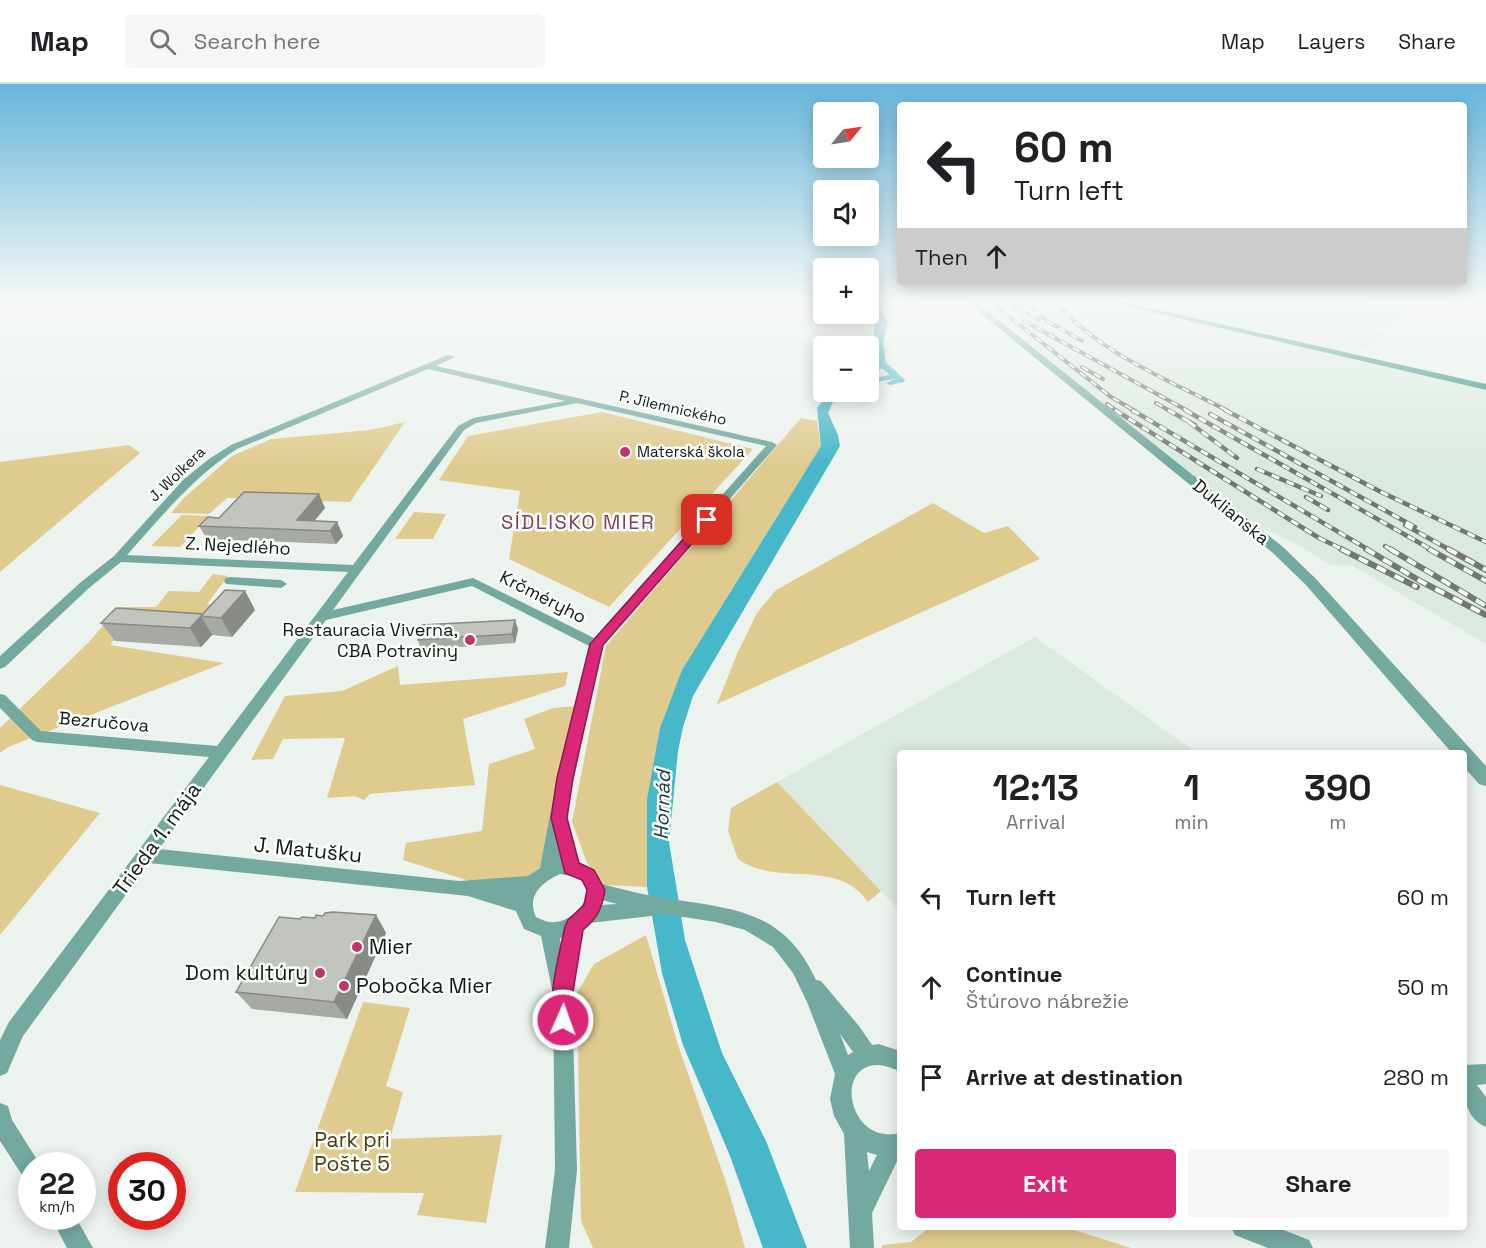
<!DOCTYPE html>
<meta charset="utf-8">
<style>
body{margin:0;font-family:"Space Grotesk",sans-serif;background:#f6f6f6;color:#202124;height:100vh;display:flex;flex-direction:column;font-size:22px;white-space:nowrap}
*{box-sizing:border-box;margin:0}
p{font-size:20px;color:#757577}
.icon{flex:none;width:33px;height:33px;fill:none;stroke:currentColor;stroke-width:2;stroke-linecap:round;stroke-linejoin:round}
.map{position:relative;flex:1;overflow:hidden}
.panel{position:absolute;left:897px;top:666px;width:570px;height:480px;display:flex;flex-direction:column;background:#fff;border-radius:6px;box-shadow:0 3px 15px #0003}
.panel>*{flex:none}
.guide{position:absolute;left:897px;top:18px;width:570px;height:183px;border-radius:6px;box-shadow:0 3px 15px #0003;background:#fff;color:#202124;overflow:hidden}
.needle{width:39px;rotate:60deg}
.fabs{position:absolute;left:813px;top:18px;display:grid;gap:12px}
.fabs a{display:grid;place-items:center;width:66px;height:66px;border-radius:6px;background:#fff;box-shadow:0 3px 15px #0003;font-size:30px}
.speed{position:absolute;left:18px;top:1068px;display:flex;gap:12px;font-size:30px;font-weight:700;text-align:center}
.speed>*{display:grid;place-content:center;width:78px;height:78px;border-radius:50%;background:#fff;box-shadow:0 3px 15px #0003;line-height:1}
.speed small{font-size:15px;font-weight:400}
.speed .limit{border:9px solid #d22;background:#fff;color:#111}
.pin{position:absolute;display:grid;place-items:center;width:51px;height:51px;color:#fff;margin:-26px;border-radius:12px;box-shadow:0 3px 9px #0006}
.me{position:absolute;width:66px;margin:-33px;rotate:2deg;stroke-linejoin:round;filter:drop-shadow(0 0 4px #0008)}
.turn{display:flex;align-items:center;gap:21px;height:126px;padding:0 18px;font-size:27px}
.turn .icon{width:78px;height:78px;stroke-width:2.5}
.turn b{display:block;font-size:42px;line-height:51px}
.then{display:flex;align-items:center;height:57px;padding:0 18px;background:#0003;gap:12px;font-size:22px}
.eta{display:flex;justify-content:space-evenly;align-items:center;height:102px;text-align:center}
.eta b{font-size:36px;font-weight:600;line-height:42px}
.button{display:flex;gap:12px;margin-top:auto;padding:12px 18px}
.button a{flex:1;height:69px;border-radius:6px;background:#db2777;color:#fff;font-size:24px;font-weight:600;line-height:69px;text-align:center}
.button a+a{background:#f6f6f6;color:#202124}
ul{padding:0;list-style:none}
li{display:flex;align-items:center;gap:18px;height:90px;padding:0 18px}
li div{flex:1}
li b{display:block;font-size:22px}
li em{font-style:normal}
header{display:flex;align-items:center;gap:36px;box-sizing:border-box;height:84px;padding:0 30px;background:#fff;border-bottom:2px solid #e0e0e0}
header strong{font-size:28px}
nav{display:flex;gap:33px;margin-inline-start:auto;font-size:21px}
.search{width:420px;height:54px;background:#f6f6f6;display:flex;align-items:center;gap:15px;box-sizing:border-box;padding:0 21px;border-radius:6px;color:#757577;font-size:22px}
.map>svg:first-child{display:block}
.built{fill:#dce9df}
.green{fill:#e0cb8f}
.water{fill:#47b7ca}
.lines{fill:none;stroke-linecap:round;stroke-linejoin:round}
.canal{fill:#47b7ca;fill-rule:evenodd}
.minor{fill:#74a99f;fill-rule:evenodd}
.tertiary{fill:#74a99f;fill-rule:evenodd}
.secondary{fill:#298678;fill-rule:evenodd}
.rail-far2-casing{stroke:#737773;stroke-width:4}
.rail-far1-casing{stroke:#737773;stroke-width:4.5}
.rail-casing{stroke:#737773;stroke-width:6}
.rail-far2{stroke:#fbfffc;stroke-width:2;stroke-dasharray:7;stroke-linecap:butt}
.rail-far1{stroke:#fbfffc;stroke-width:3;stroke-dasharray:8;stroke-linecap:butt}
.rail{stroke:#fbfffc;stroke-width:4;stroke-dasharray:10;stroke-linecap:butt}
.wall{fill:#a7a9a3}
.shaded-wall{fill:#888a85}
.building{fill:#c2c5be;stroke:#888a85;stroke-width:1.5}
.route{fill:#db2777;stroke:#8e194d;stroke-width:1.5}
.poi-dot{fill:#c0356e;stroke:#fbfffc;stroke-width:2}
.labels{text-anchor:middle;stroke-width:5;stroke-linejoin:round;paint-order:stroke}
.far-street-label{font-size:15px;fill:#141614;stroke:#fbfffc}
.far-poi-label{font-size:15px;fill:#141614;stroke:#fbfffc;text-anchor:start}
.street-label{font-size:18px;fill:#141614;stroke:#fbfffc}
.poi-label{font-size:18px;fill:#141614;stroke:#fbfffc;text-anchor:end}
.neighbourhood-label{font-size:20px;letter-spacing:1.5px;fill:#823c54;stroke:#fbfffc}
.water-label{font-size:20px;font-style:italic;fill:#1d363a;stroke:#fbfffc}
.near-street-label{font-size:21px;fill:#141614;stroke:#fbfffc}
.near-poi-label{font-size:21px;fill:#141614;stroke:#fbfffc;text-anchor:start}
.near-park-label{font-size:21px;fill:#4a3b0f;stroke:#fbfffc}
</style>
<header>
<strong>Map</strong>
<div class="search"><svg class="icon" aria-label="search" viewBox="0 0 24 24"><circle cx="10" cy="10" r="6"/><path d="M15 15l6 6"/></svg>Search here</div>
<nav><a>Map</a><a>Layers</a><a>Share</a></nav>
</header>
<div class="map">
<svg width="1486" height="1164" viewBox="0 0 1486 1164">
<rect width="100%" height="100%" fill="#ecf2ed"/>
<path class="built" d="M979,218h387l45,14 -38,14 17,7 -45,20 141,34v253l-133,-78 -23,-1 -31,-20 -35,-16 -78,-58z
M1035,553l162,116h-297v158l-123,-129z"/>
<path class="green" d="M602,328l151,37 -144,158 -100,-48 11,-68 -81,-11 29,-44z
M801,334l16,3 4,25 -139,224 -35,129v88l-43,-2 -17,-22 -15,-41 34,-176z
M405,338l-55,80 -123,-4 -18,16 -38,-1 13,-15 48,-42 39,-17 99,-9z
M129,361l11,8 -140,119v-110z
M933,419l51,30 24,-7 32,33 -323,145 20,-50 20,-41 19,-23z
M414,428l32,2 -13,25h-38z
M182,431l27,1 -29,31 -29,-1z
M213,490l15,2 -21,28 23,3 -18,16 -81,-2 -21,24 114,18 -216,84 -8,6v-25l89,-86 30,-35h37l13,-16 30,1z
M398,582l2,19 168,-13 -3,14 -102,33 12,66 -105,9 -6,6 -9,-4 -28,2 18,-60 -62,1 -10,20 -22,1 34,-64 57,-5z
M576,622l-35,160 -14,14 -48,4 -76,-24 3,-17 76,-12 7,-67 46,-15 -11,-30 29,-11z
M777,698l104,109 -13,11c-31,-45 -90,-14 -130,-43l-10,-28 3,-23z
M0,701l100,28 -100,122z
M646,851l32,110 50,143 17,60h-152l-12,-27 -4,-228 17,-29z
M363,918l47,6 -24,78 17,6 -13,47 112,-4 -16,88 -69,-8 7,-22 -129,-1z
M930,1143h135l66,21h-249v-3l29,-3z"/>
<path class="water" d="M869,218l11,6 8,13 -5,21 3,22 -17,15v-32l5,-12v-14l-7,-7z
M830,308h17l-14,10 -5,11 10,22 2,11 -147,250 -10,31 -5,24 -9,91 16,98 37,113 44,88 41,107h-44l-33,-92 -47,-111 -21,-72 -15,-86v-88l13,-71 22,-58 139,-224 -4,-38z"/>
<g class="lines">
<path class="canal" d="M874,274c11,1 23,15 31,22l-1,2 -14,3 -4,-2 9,-4 -27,4v-4l22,-4 -16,-13z"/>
<path class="minor" d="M448,271l7,2 -19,9 336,76 5,3 -175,200 -37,176 14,42c11,3 19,10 23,21 20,5 41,11 62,14 69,11 119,11 152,82l5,1 38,45 13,19 7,-1 21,7v20c-7,-2 -15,-6 -22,-6 -45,0 -29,81 22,68v22l-28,58 2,35h-24l-6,-114 -10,-18 -4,-17 5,-25 -28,-72 -14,-29 -20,-26 -28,-17 -29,-8 -58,-9 -7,3 -61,7 -7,7 -11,68 5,172 -8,78h-24l10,-78 -2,-176 -12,-58 -17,-7 -8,-18 -48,-15 -319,-33 -126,173 -16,37 -7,3v-36l9,-18 200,-265 -172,-15 -5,-2 -32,-32v-14l5,1 36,36 176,15 131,-174 -227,-10 -32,26 -84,79 -5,2v-13l81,-74 33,-26 69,-76 26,-21 22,-14zM428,285l137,32 -92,17 -15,8 -105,139 -226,-10c35,-39 66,-78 110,-106zM577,319l189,43 -172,192 -121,-60 -140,32 131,-180 12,-7zM472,502l117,60 -32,132 -17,90 -12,8 -69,5 -300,-32 167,-229zM560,790c5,1 10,2 15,3 28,11 -1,48 -25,45 -4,0 -9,-3 -14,-5 -10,-21 6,-35 24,-43zM602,816l15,4 -16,1zM560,854h3l-2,9zM840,950l13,18 -5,3zM867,1068l10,3 -8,16z
M230,493l51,3 6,4 -6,4 -55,-4 -2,-3 2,-3z
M1486,980v20l-9,1 9,12v30c-25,-11 -22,-40 -22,-62z
M0,1019l8,3 4,14 29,46h-9v15l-8,-3 -24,-37z
M50,1132h25l18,32h-26z
M1231,1143h45l33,13 4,8h-45l-33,-13z"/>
<path class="tertiary" d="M967,218h9l307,245 33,32 170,187v20l-7,-2 -15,-17v-14h-12l-146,-168 -33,-32z"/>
<path class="secondary" d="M1109,218h14l363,82v6z"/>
<g class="rail-far2-casing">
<path id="rail-far2" d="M1005,218l34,18
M1026,218l21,19 35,20
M1056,218c44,52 113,78 172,109
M992,219l119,94 24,14
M1024,237l164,90
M1082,283l21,12
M1156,319l14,8
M1107,320l10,7"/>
</g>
<g class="rail-far1-casing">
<path id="rail-far1" d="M1115,326l204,128 25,12
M1132,326l237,140
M1168,326l27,15
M1185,326l247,140
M1225,326l156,82 105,50
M1210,330l205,113
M1189,338l48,36
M1257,385l64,27
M1306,413l22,13
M1405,441l45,25
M1385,462l7,4"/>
</g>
<g class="rail-casing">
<path id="rail" d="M1341,465l76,38
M1366,465l56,33 64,33
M1390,465l96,57
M1429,465l57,32
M1448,465l38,21"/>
</g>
<use href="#rail-far2" class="rail-far2"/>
<use href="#rail-far1" class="rail-far1"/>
<use href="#rail" class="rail"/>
</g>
<path class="wall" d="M325,424l-11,13 23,1 6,14 -7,8 -129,-5 -8,-13 20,-8z
M245,507l10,19 -23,27 -20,-2 -11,12 -86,-6 -14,-18 102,-9z
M518,545l-3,14 -94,7 -3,-10z
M376,831l10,18 -39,86 -95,-10 -16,-17 64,-73 23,-3z"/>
<path class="shaded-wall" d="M319,410l6,14 -18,22 -10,-10z
M337,438l6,14 -7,8 -6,-13z
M245,507l10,19 -23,27 -11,-19z
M201,532l11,19 -11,12 -11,-19z
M515,536l3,9 -3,14 -3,-9z
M376,831l10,18 -39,86 -13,-17z"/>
<path class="building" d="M244,408l75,2 -22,26 40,2 -7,9 -131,-5 9,-9 11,1z
M225,506l20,1 -24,27 -20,-2z
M116,524l87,6 -13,14 -89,-5z
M515,536l-3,14 -94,6 4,-15z
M333,828l43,3 -42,87 -98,-10 43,-75 21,2 2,-2 13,1 1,-3 7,1 2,-3z"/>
<linearGradient id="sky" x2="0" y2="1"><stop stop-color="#67b5dc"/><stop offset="0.57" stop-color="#f6f9f7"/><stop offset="1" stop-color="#f6f9f7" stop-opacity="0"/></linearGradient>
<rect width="1486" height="381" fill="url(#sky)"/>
<path class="route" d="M707,432l4,1v5l-108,123 -30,133 -6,40 12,45 15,7 11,20c-3,19 -8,28 -22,40l-11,68 1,22 -3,7 -7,3 -7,-3c-11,-25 4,-74 9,-101l3,-6 16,-15 3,-15 -5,-10 -17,-7 -14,-55 6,-40 33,-134 113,-127z"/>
<g class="poi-dot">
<circle cx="625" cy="368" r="6"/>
<circle cx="470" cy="556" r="6"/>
<circle cx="357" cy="863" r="6"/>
<circle cx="320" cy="889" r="6"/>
<circle cx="344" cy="902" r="6"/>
</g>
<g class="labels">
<g class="far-street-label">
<text transform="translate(673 324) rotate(13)" y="5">P. Jilemnického</text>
<text transform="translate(177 390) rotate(-44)" y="5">J. Wolkera</text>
</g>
<g class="far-poi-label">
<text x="637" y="373">Materská škola</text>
</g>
<g class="street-label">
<text transform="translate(1231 428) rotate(39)" y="6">Duklianska</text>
<text transform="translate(238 462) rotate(3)" y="6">Z. Nejedlého</text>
<text transform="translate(543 513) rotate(27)" y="6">Krčméryho</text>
<text transform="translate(104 638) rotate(5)" y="6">Bezručova</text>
</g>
<g class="poi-label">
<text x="458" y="552">Restauracia Viverna,<tspan x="458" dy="21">CBA Potraviny</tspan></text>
</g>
<g class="neighbourhood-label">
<text x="578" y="445">SÍDLISKO MIER</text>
</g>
<g class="water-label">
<text transform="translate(662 721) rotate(-88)" y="7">Hornád</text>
</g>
<g class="near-street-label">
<text transform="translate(157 755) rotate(-54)" y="7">Trieda 1. mája</text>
<text transform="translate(308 766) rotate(6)" y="7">J. Matušku</text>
</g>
<g class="near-poi-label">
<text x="369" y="870">Mier</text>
<text x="308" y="896" text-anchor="end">Dom kultúry</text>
<text x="356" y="909">Pobočka Mier</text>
</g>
<g class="near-park-label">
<text x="352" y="1063">Park pri<tspan x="352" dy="24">Pošte 5</tspan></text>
</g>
</g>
</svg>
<div class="fabs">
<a><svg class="needle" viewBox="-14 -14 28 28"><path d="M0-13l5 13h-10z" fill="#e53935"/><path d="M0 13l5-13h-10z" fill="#757577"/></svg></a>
<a><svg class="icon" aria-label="sound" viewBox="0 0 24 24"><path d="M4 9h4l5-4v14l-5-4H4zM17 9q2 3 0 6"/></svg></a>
<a>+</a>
<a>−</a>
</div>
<div class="speed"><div>22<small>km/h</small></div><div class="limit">30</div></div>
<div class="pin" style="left:707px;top:436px;background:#d93025"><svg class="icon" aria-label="arrive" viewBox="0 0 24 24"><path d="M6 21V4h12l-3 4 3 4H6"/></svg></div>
<svg class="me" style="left:563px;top:936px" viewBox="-20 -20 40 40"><circle r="17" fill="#db2777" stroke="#fff" stroke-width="3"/><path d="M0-11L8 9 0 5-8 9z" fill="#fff"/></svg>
<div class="guide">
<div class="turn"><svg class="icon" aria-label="left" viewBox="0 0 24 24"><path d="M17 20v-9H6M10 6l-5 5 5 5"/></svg><div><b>60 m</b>Turn left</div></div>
<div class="then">Then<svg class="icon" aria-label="ahead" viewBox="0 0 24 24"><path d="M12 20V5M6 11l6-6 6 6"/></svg></div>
</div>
<section class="panel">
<div class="eta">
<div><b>12:13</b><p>Arrival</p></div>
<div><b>1</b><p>min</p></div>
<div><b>390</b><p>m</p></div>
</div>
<ul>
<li><svg class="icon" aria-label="left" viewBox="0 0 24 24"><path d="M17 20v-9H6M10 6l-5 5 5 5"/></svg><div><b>Turn left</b></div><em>60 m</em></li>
<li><svg class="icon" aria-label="ahead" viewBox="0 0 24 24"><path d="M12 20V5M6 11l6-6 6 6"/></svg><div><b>Continue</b><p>Štúrovo nábrežie</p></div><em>50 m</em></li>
<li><svg class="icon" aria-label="arrive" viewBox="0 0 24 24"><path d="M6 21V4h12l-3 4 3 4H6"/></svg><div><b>Arrive at destination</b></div><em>280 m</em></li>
</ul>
<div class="button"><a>Exit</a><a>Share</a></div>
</section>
</div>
